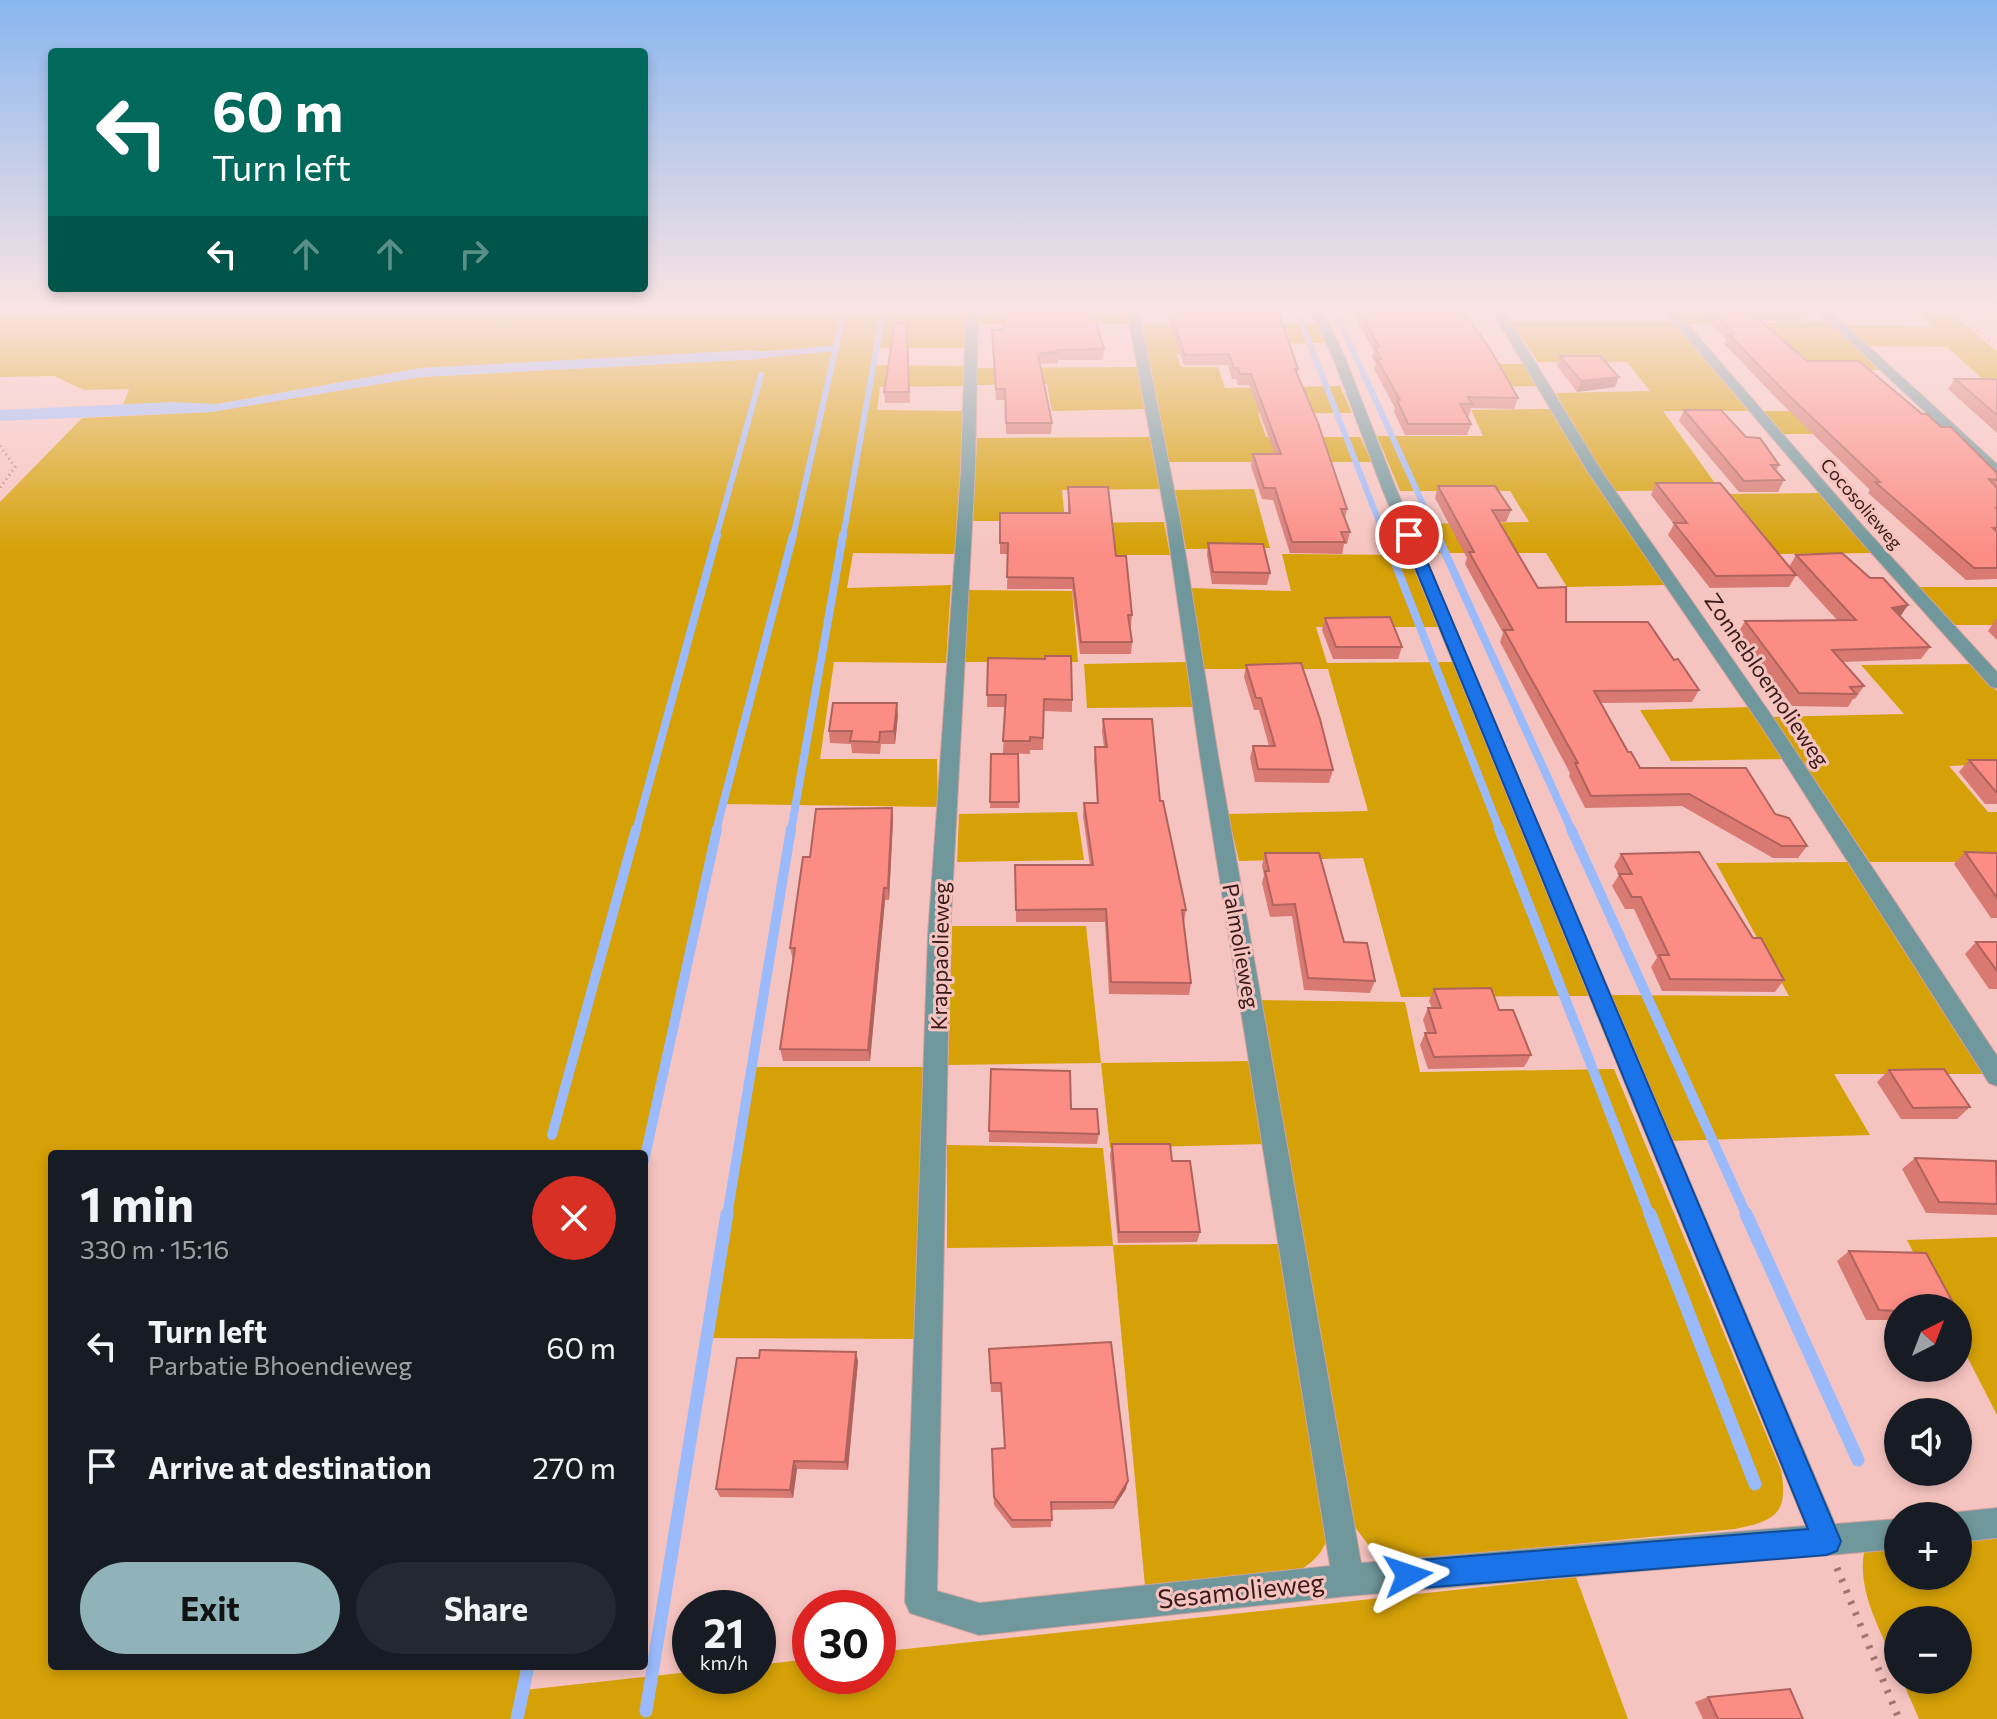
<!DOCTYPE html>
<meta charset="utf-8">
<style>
body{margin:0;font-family:Commissioner,sans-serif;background:#242831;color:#f1f3f6;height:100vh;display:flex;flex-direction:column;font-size:30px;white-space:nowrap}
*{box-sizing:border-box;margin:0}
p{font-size:26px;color:#9ea1a6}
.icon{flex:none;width:44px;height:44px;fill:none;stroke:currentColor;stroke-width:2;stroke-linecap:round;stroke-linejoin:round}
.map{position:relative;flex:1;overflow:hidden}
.drawer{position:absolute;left:48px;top:1150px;width:600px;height:520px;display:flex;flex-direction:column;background:#171b24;border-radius:8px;box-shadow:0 4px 12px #0003}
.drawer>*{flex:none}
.banner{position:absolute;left:48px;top:48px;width:600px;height:244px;border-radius:8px;box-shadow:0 4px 12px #0003;background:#00695c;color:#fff;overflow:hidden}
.needle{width:52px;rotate:42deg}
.controls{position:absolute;left:1884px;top:1294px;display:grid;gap:16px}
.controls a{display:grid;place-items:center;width:88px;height:88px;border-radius:50%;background:#171b24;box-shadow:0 4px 12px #0003;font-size:40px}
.speed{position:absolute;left:672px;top:1590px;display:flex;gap:16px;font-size:40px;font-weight:700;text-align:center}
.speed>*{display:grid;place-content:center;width:104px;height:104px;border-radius:50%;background:#171b24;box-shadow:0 4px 12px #0003;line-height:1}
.speed small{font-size:20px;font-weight:400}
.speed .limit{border:12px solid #d22;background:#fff;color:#111}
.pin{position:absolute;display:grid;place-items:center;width:68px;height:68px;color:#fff;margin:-34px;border:4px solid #fff;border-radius:50%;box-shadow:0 2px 8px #0007}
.me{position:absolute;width:88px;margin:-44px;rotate:85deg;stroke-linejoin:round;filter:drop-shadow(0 0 6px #0008)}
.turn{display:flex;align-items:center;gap:28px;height:168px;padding:0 32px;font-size:36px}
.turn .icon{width:104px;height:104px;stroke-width:2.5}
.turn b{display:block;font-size:56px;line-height:68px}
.lanes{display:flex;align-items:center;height:76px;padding:0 32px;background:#0003;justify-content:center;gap:40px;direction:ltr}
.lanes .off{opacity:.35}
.round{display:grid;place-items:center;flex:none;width:84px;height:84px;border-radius:42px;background:#242831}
.headline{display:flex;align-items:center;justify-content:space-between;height:136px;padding:0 32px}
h1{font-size:48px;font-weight:700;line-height:60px}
.cta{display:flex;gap:16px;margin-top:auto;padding:16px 32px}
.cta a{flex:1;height:92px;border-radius:48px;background:#8fb3b8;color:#111;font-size:32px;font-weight:700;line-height:92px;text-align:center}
.cta a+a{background:#242831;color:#f1f3f6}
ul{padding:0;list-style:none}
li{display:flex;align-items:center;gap:24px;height:120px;padding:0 32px}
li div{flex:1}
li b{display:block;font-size:30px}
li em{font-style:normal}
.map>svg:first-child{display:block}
.green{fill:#d5a107}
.water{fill:#9bbafc}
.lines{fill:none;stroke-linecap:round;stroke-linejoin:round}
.stream-far3{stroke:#9bbafc;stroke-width:6}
.stream-far2{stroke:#9bbafc;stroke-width:8}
.stream-far1{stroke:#9bbafc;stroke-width:10}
.stream{stroke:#9bbafc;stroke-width:13}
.minor-casing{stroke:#d0a29e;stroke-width:2}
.path-far1{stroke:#9e7572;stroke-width:3;stroke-dasharray:1 4;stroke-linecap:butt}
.path{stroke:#9e7572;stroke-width:7;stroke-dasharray:3 9;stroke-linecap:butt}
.minor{fill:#70979b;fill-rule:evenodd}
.wall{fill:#d87972}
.shaded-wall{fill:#b0635d}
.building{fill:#fb8d85;stroke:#b0635d;stroke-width:2}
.route{fill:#1a73e8;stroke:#114b97;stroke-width:2}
.labels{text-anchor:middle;stroke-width:6;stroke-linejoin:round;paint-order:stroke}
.far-street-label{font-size:18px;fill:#381a18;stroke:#f6c4c0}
.street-label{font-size:22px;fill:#381a18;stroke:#f6c4c0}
.near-street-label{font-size:26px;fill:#381a18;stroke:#f6c4c0}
</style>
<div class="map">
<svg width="1997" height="1719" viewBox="0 0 1997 1719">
<rect width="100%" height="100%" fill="#f6c4c0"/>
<path class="green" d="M6,311h960l-1,37h-88l-4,17 91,1v20l-84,1 -3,23 86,1 -6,143 -104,-1 -6,35 104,-3 -5,78 -112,-1 -14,97h117l1,48 -216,-3 -78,357v-7h-592v512h476l-4,24 166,-18v4h68v-11l52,-6v17h68v-24l698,-75 52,142h-1628v-1217l82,-84 129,-6 210,-35 338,-18 51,-10 -388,19 -205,36 -94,1 6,-16 -45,1 -30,-14 -54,1v-58z
M979,311h149l4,13h-153z
M1677,311h70l13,12 71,-1 52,48h-75l-48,-47 -70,1z
M1917,311h31l49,40v41l-50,-45 -79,-1 -22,-21 87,2z
M1511,322h163l78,89h-89l57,79 -105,1 -37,-55 -22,-43 94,-2 -23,-29h-89z
M1317,324l9,19 -116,1 2,8 -35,2 4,13h37l7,21 115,-2 12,27h-94l8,24h94l12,25h-203l-27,-137z
M1445,364h80l14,22 -81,1z
M1139,367l10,42 -97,2 -5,-27 -71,1v-17z
M1551,409l115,176 -99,2 -21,-34h-118l-14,-29 115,-2 -19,-31h-110l-23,-55h106l-12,-26z
M1762,411h83l25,23h-87z
M1152,437l11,52 -101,1 3,31h-92l4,-83z
M1254,489l16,59 -84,1 -11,-59z
M1822,493l54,60 -106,1 -47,-60z
M1164,522l6,33h-96l-3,-32z
M1282,554l126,1 30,72h-122l11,36 127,-1 135,334 -188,1 -38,-139 -124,3 -11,-47 140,-3 -40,-142h-126l-13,-81 102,3z
M1918,587h79v38h-42z
M966,590l106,1 6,71h-118z
M1186,662l8,45 -107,1 -3,-44z
M1973,664l24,27v73l-48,2 39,46h9v50h-127l-99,-145 133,-3 -43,-49z
M1750,707l36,52 -115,2 -31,-51z
M1077,812l7,48 -127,2 2,-48z
M1848,862l137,212h-151l36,61 -201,6 -58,-146 178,1 -73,-133z
M952,926h134l15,137 151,-2 13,83 -155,4 -9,-85 -153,2z
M1258,1000l147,2 15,70 194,-3 167,401c8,44 -6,51 -46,59l-343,32 -17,-7 -23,-31z
M751,1067h174l-10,272 -208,-1z
M947,1145l156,3 10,97 168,-1 46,296c-9,21 -22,28 -42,37l-140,9 -32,-340 -166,2z
M1997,1237v178l-39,-76v-31h-16l-35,-68z
M1997,1535v184h-78l-17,-39h56v-60h-60v50c-16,-37 -41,-77 -34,-118l34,-7v31h60v-37z"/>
<path class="water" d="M751,350l12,3 -4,6 -338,18 -210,35 -211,9v-11l172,-8 45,2 205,-36z"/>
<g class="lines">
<path class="stream-far3" d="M1297,311l88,226
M1335,311l103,226
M752,356l85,-8
M716,537l45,-162
M793,537l51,-226
M843,537l40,-226"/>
<path class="stream-far2" d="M1384,535l116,296
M1437,535l135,296
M636,831l81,-296
M716,831l77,-296
M791,831l52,-296"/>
<path class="stream-far1" d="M1499,829l151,387
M1571,829l176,387
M552,1135l84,-306
M644,1161l73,-332
M727,1216l64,-387"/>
<path class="stream" d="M1650,1214l105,270
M1746,1214l112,246
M646,1711l81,-497
M517,1719l11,-53"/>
<g class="minor-casing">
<path id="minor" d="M0,311h9l-9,7z
M966,311h12l-3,159 -25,465 -13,656 42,12 351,-37 -130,-810 -34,-236 -39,-209h12l41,209 38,236 143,807 445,-37 -425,-1040 -47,-126 -23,-49h12l23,49 49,126 440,1038 63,-5v30l-550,47 -369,39 -69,-22 -5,-11 23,-667 33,-465z
M1492,311h12l98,161 172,247 223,337v30l-8,-3 -227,-356 -174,-255z
M1664,311h12l185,213 136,148v16l-6,-1 -140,-157z
M1817,311h13l167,153v11l-5,-1z
M1997,1508v30l-39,4v-26h-10l10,-4z"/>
</g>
<path class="path-far1" d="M1954,311l43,35
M0,446l15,21 -15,21"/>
<path class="path" d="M1837,1568l62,151"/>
<use href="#minor" class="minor"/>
</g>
<path class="wall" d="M1001,311h91l12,38 -1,11h-45v3l-18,1 12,59 -1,11h-45l-1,-34h-9l-4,-60v-10l11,-1z
M1166,311h112l20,58 -1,5 50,135 -2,10 5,13 -3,12h-3l-2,10 -52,-1 -17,-53 -11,-1 -11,-33 2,-12h22l-26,-69h-11l-2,-6h-4l-4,-14h-44z
M1352,311h111l55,87 -4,11 -43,-1 -2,8h-3l5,8 -4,11h-62l-11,-23 1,-4 -21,-39 2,-5 -4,-7 2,-5z
M1698,311h114l-9,10h-42l46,40 115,53 19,13 56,46v106l-31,1 -98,-87 2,-3 -92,-90 -54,-56 2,-5z
M907,324l3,79h-25l-1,-11z
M1560,356l55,31 -38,5 -20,-26z
M1955,379l42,2v52l-49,-44z
M1684,410l62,27 33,28 -3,6 8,9 -6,12h-39l-60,-71z
M1656,483l140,92 -7,12 -79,1 -42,-53 6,-11 -23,-29z
M1438,486l73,24 -5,12h-7l39,66 28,34 108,38 25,30 -7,12 -92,1 28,49 12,16 135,46 32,32 -9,12h-25l-91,-52 -97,2 -16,-32 1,-3 -70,-131 3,-9 -38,-69 2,-6 -32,-60z
M1068,487l48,69 16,59 -1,12h-1l2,15 -1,12h-51l-8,-65h-65l1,-35h-8v-41h68z
M1208,543l62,30 -3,12 -55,-1 -5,-29z
M1796,555l104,61 30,31 -9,12 -79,3 22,24 -9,13h-2l-5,8 -56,-1 -54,-73 7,-12 92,-1 -48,-53z
M1325,618l77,29 -4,12h-65l-11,-29z
M1996,619h1v21l-9,-9z
M988,658l84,42v12l-28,-1 -1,39h-13v4l-27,-1 2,-46h-18z
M1246,665l87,105 -4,13 -74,-1 -5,-24 3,-12h16l-10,-36h-5l-10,-33z
M898,715l-3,29h-14l-1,10 -28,-1 -1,-9 -21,-1 -1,-12z
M1103,719l57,82 26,109 -2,12 7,61 -2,12 -80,-1 -4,-72h-89l-1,-57h75l-7,-49 1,-13h13l-3,-44 1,-12h9l-2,-15z
M991,754h27l1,54h-29z
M1969,760h28v44h-12l-26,-32z
M892,808l1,12 -4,80h-4l-15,161h-87l-3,-12 13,-89 -3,-12 20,-91z
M1965,852l32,1v65h-6l-37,-54z
M1265,853l79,89 31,39 -5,12 -66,-3 -12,-74 -22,1 -8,-34 2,-8 -2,-9z
M1621,854l132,84 31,42 -9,12 -113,-1 -11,-24 6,-9 -23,-49h-9l-13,-23 7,-11 -5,-9z
M1976,942h21v47h-8l-24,-35z
M1434,989l65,21 32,45 -7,12 -96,2 -8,-24 5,-12h2l-4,-13 5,-12h4l-3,-7z
M991,1069l80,40 28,25 -2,10 -108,-2z
M1889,1070l81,37 -13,12h-56l-24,-37z
M1112,1144l60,17 28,71 -3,10 -79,1 -8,-88z
M1915,1158l82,4v53l-71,-2 -24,-44z
M1849,1251l49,57v12h-32l-29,-59z
M989,1349l137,140 -13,20 -61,1 -1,17 -39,1 -18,-23 -2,-56 13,-1 -4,-56h-10z
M858,1361l-10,109 -51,-1 -4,29 -73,-1 -4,-8z
M1708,1697l95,22h-100l-8,-17z"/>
<path class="shaded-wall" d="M1808,311h4l-9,10z
M1619,377l-4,10 -38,5 4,-11z
M1908,605l-8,12 -8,-9z
M897,703l1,12 -3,29 -1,-13z
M892,808l1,12 -4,80 -1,-12z
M884,888l1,12 -15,161 -2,-11z
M856,1352l2,9 -10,109 -3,-8z
M794,1461l3,8 -4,29 -3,-8z
M1128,1481l-2,8 -13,20 2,-7z"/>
<path class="building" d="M1002,311h90l12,38 -46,1v2l-20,2 14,69h-46l-1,-34h-9l-4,-59 12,-1z
M1170,311h108l20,58h-3l23,54 29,86h-6l9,23h-9l4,10h-53l-17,-54h-11l-11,-34h28l-30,-80h-11l-2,-6h-4l-5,-14 -44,1z
M1360,311h103l27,38 28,49 -50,-1 4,7h-12l11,20h-63l-11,-24h3l-23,-41h4l-6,-12h4z
M1713,311h89h-53l58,50h52l63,53h5l14,13h10l46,46v7l-8,-1 8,9v20h-1l1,1v19h-4l4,4v36h-23l-99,-86h5l-97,-92 -55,-56h7z
M895,323l12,1 2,68h-25z
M1560,356h40l19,21 -38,4z
M1955,379h40l2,2v34z
M1684,410h37l25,27 14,1 19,27h-8l13,15 -40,1z
M1656,483h64l76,92 -80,1 -42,-53h13z
M1438,486h57l16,24h-19l46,78 28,-1v35h82l26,38 4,-1 21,31 -105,1 34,61h3l9,16h106l29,46 14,4 18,28h-25l-93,-52 -98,2 -16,-33h3l-74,-133h9l-44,-78h5z
M1068,487h40l8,69h10l6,59h-4l4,27h-51l-8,-64 -66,-1 1,-34h-8v-30h70z
M1208,543l55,1 7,29 -57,-1z
M1842,553l28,25h13l25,27 -16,3 38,39 -98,3 32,36 -14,1 6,7 -57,-1 -54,-72 111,-1 -60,-65z
M1390,617l12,30h-66l-11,-29z
M1045,656h26l1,44 -28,-1 -1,39 -13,-1v4h-27l3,-46h-19l1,-37 57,1z
M1301,663l19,56 13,51 -75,-1 -5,-23h22l-14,-48h-5l-10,-33z
M833,703h64l-3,28 -14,1 -1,10 -29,-1 2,-10h-23z
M1103,719h49l8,82h3l23,109h-4l9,73 -80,-1 -5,-73 -90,1 -1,-45h78l-9,-62h14l-3,-56h12z
M991,754h27l1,48h-29z
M1969,760h28v32h-1z
M892,808l-4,80h-4l-16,162 -88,-1 15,-101h-5l13,-91h7l6,-48z
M1699,852l54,86h8l23,42 -114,-1 -11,-24h10l-28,-58h-9l-13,-23h13l-11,-20z
M1965,852l32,1v45z
M1265,853h54l25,89 23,1 8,38 -67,-3 -13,-74 -22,1 -8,-34h4z
M1976,942h21v29z
M1491,988l8,22h14l18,45 -97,2 -9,-24h11l-8,-25h13l-7,-19z
M991,1069l79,2 1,38h26l2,25 -110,-3z
M1944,1069l26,38 -57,1 -24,-38z
M1112,1144h58l2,17h18l10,71h-81z
M1915,1158l81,3 1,43 -58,-2z
M1849,1251l77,2 30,55h-58v3l-19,-1z
M1111,1342l17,139 -13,21h-64l1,18h-40l-18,-23 -2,-48 13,-1 -4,-65h-10l-2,-34z
M760,1350l96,2 -11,110 -51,-1 -4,29 -74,-1 21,-131h22z
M1790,1689l13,30h-85l-10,-22z"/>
<linearGradient id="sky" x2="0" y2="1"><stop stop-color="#89b6f0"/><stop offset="0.56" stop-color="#fbe4e3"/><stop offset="1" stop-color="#fbe4e3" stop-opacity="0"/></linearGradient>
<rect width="1997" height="552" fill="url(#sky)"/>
<path class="route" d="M1404,532l12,3 421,997 4,9 -4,10 -10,4 -419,34 -10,-4 -4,-10 4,-10 10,-4 400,-32 -406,-994z"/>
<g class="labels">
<g class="far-street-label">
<text transform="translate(1861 504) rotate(49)" y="6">Cocosolieweg</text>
</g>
<g class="street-label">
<text transform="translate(1767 680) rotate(56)" y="8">Zonnebloemolieweg</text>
<text transform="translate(1241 946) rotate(80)" y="8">Palmolieweg</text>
<text transform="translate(940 956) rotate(-89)" y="8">Krappaolieweg</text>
</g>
<g class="near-street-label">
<text transform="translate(1241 1591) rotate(-6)" y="9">Sesamolieweg</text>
</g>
</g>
</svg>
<div class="controls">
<a><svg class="needle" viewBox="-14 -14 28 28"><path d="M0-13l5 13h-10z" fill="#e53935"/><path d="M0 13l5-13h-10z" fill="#9ea1a6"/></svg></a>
<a><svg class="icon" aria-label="sound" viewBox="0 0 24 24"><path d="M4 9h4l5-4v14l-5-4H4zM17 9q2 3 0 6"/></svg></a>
<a>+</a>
<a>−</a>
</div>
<div class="speed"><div>21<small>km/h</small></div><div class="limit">30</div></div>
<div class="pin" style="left:1409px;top:535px;background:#d93025"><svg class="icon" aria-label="arrive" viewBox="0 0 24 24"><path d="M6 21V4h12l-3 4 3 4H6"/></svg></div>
<svg class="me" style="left:1408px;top:1575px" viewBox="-20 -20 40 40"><path d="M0-17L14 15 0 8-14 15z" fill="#1a73e8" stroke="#fff" stroke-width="4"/></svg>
<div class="banner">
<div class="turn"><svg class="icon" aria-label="left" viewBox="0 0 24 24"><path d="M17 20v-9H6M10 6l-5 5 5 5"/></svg><div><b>60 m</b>Turn left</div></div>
<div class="lanes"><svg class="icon" aria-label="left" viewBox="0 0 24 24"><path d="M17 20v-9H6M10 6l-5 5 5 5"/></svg><svg class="icon off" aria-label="ahead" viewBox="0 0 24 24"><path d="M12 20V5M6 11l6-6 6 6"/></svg><svg class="icon off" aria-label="ahead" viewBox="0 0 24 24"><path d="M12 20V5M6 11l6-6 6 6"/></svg><svg class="icon off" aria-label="right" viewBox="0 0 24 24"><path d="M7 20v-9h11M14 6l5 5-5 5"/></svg></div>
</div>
<section class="drawer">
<div class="headline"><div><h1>1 min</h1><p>330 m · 15:16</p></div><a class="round" style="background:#d93025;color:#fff"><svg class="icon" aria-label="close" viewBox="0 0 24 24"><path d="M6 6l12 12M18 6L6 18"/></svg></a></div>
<ul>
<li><svg class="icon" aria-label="left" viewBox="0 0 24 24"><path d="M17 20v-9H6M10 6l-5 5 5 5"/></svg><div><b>Turn left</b><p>Parbatie Bhoendieweg</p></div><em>60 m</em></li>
<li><svg class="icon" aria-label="arrive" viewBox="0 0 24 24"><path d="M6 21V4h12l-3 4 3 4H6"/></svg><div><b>Arrive at destination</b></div><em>270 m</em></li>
</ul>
<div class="cta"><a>Exit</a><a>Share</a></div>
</section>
</div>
